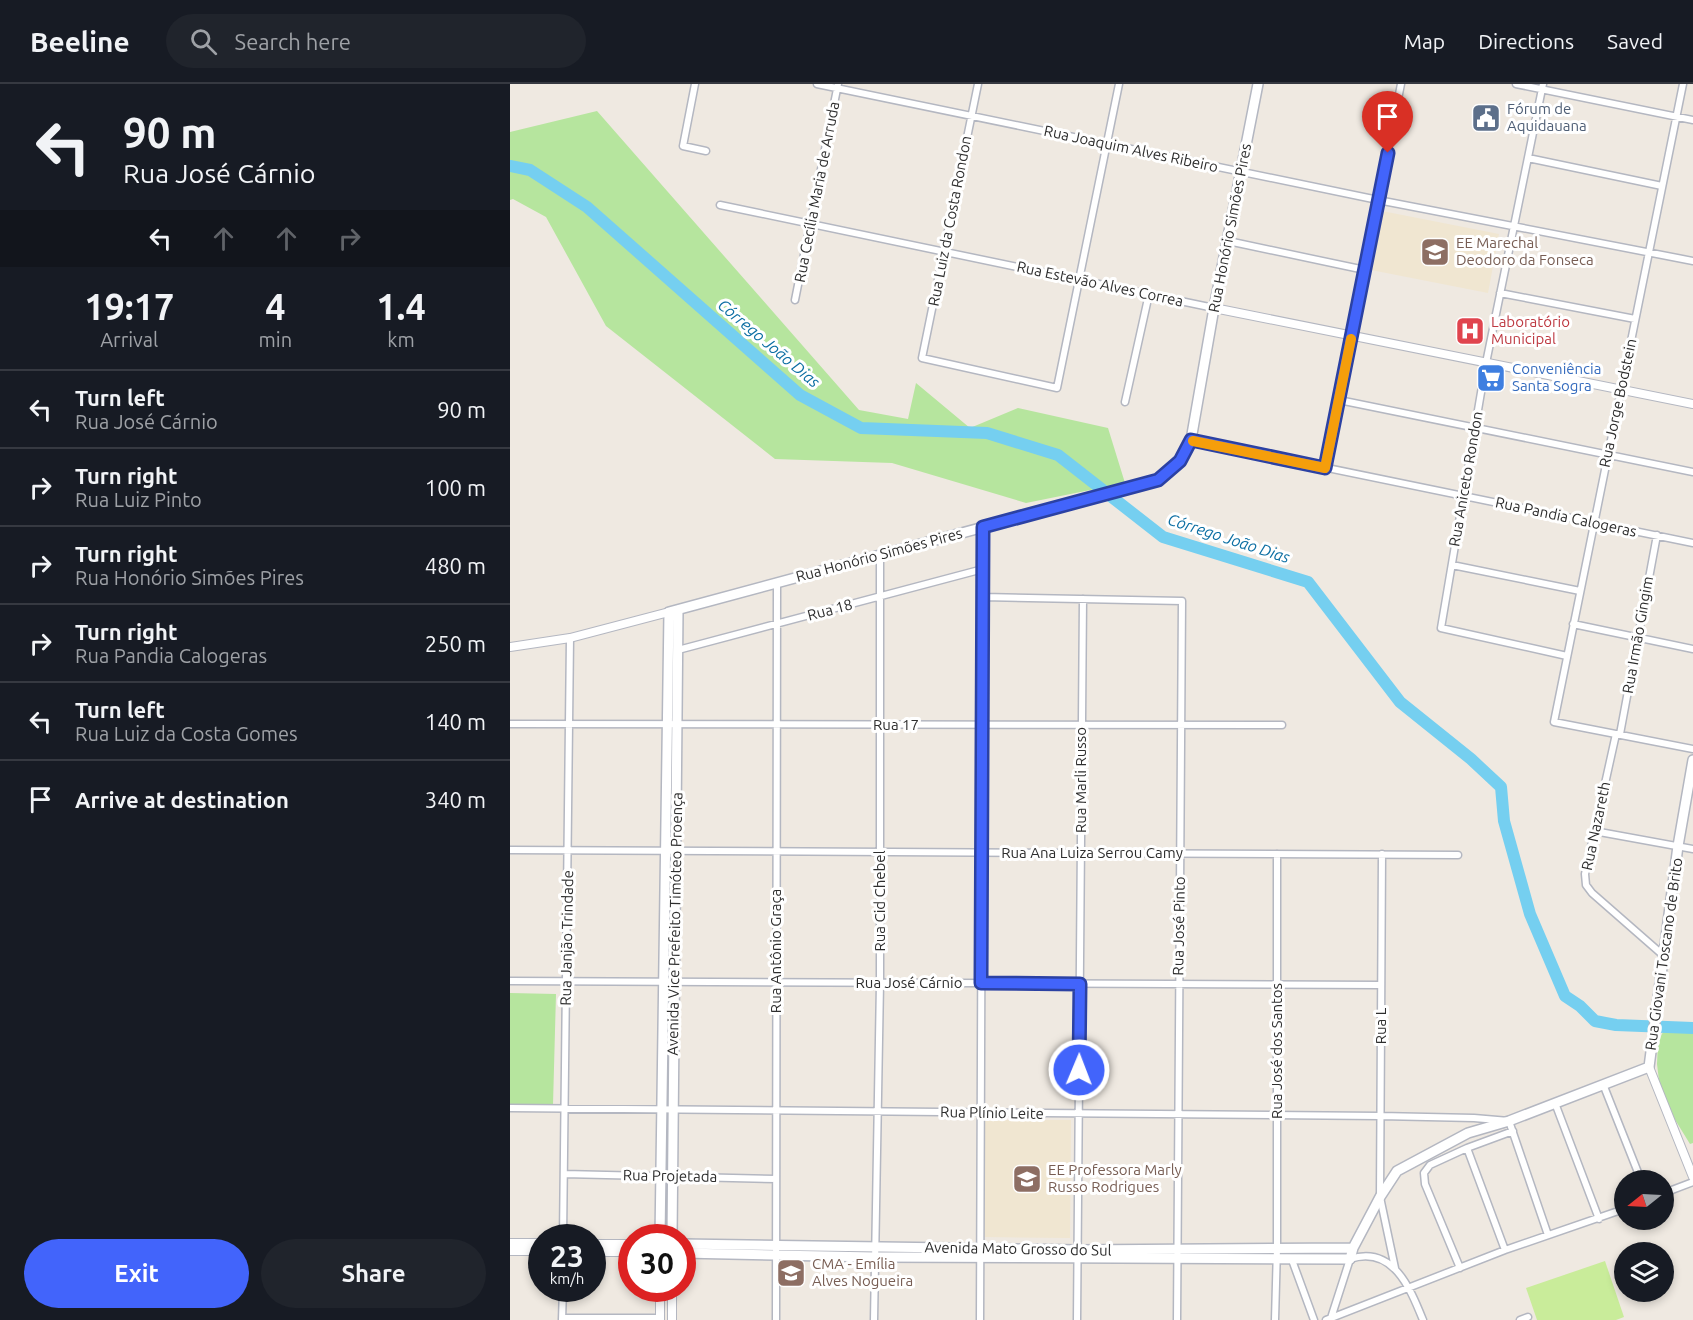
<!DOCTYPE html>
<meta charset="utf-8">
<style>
body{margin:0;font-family:Ubuntu,sans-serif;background:#20242c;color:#f1f3f6;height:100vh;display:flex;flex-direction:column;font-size:22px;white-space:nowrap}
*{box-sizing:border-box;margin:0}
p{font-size:20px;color:#9ea1a6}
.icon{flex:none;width:33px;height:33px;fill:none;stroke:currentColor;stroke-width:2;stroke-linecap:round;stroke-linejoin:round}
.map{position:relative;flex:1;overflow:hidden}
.drawer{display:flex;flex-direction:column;background:#171b24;width:510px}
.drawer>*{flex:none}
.banner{background:#171b24;color:#f1f3f6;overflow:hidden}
.needle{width:39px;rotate:252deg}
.controls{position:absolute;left:1104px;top:1086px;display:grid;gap:12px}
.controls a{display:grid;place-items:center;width:60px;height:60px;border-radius:50%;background:#171b24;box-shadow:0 3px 9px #0003;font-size:30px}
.speed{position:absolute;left:18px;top:1140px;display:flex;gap:12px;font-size:30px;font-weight:700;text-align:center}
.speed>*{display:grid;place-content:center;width:78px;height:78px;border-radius:50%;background:#171b24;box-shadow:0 3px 9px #0003;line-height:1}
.speed small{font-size:15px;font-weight:400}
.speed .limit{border:9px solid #d22;background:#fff;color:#111}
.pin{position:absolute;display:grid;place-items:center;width:51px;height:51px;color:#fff;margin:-62px -26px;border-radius:50% 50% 50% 0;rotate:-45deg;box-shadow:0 0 6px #0007}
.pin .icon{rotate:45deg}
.me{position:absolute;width:66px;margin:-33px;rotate:1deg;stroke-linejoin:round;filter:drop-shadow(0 0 4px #0008)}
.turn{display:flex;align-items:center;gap:21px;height:126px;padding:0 24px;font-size:27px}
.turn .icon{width:78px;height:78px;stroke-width:2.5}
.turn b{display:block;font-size:42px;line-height:51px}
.lanes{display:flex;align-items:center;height:57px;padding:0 24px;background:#0003;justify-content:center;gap:30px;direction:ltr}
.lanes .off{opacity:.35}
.eta{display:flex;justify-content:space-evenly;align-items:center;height:102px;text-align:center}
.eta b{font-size:36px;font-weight:700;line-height:42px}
.cta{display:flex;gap:12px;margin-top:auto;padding:12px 24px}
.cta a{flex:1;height:69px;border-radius:36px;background:#4264fb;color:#fff;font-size:24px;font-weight:700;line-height:69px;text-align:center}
.cta a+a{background:#20242c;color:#f1f3f6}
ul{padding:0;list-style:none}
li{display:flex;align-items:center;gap:18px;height:78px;padding:0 24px;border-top:2px solid #363941}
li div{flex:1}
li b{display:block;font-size:22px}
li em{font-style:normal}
header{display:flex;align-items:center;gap:36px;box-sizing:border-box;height:84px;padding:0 30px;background:#171b24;border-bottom:2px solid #363941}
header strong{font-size:28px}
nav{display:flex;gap:33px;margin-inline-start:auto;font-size:21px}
.search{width:420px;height:54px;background:#20242c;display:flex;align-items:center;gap:15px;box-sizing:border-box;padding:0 21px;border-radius:33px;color:#9ea1a6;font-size:22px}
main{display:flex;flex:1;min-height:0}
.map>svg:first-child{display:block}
.education{fill:#f0e6d1}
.green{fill:#b6e59e}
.pitch{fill:#c9ec9a}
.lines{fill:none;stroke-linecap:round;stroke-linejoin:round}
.river{stroke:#75cff0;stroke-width:12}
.minor-casing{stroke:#b4b7c1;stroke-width:9}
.tertiary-casing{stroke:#b4b7c1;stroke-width:10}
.secondary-casing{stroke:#b4b7c1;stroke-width:12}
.minor{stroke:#fff;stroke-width:6}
.tertiary{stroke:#fff;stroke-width:8}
.secondary{stroke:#fff;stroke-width:9}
.route-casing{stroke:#2b41a3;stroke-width:15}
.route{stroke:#4264fb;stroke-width:10}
.slow{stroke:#f59e0b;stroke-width:10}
.labels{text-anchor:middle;stroke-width:6;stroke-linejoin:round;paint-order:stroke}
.service-label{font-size:15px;fill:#4e5e75;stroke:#fff;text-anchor:start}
.street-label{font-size:15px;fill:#2e2e2e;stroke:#fff}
.education-label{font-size:15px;fill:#785e54;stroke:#fff;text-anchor:start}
.health-label{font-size:15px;fill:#be3a42;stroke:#fff;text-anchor:start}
.shop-label{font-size:15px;fill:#366cbe;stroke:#fff;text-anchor:start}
.water-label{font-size:16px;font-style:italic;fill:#0d6fa3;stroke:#fff}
</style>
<header>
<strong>Beeline</strong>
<div class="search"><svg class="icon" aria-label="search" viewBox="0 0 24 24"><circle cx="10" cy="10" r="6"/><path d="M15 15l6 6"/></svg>Search here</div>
<nav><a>Map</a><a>Directions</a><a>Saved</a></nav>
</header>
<main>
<section class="drawer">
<div class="banner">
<div class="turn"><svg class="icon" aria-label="left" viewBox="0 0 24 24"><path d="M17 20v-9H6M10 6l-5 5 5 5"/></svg><div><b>90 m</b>Rua José Cárnio</div></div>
<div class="lanes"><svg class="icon" aria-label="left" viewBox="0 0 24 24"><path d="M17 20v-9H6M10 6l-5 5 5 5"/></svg><svg class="icon off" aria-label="ahead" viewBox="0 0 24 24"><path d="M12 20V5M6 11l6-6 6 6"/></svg><svg class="icon off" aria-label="ahead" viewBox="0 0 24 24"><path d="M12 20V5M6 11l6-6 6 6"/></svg><svg class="icon off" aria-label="right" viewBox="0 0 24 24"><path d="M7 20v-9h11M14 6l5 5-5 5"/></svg></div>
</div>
<div class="eta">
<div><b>19:17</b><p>Arrival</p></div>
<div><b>4</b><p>min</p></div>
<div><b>1.4</b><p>km</p></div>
</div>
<ul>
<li><svg class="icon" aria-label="left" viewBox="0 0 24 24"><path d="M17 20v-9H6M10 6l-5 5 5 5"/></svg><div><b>Turn left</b><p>Rua José Cárnio</p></div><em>90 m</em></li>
<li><svg class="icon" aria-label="right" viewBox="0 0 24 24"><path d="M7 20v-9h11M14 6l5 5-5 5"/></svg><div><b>Turn right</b><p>Rua Luiz Pinto</p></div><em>100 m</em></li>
<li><svg class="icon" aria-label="right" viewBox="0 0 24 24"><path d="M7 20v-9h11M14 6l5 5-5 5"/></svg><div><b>Turn right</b><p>Rua Honório Simões Pires</p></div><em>480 m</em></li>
<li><svg class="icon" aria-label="right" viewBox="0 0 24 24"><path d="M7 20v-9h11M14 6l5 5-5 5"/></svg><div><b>Turn right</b><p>Rua Pandia Calogeras</p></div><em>250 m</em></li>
<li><svg class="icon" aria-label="left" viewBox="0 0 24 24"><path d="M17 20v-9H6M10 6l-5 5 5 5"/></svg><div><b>Turn left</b><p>Rua Luiz da Costa Gomes</p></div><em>140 m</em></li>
<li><svg class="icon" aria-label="arrive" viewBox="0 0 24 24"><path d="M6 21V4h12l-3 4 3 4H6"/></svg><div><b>Arrive at destination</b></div><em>340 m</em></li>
</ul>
<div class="cta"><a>Exit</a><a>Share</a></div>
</section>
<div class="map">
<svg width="1183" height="1236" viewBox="0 0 1183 1236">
<rect width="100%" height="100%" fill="#efe9e1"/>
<path class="education" d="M872,127l117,23 -11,59 -117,-23z
M474,1036h87l-1,118 -87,-1z"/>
<path class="green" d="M87,27l262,299 49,9 8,-36 54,45 48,-20 90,20 17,55 -99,20 -134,-40 -117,-4 -169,-133 -60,-109 -33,-18 -3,1v-68z
M0,909l46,1 -3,111 -43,-1z
M1183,939v120l-3,1 -29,-47 -4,-33 1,-22 8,-16z"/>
<path class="pitch" d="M1095,1177l19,56 -8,3h-79l-11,-32z"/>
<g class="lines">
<path class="river" d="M0,82l20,4 57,37 213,188 61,33 126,5 71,22 105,82 145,45 92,120 71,57 30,28 3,34 26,93 35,82 15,10 15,15 21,4 77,3"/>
<g class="minor-casing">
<path id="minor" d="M185,0l-12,62 23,5
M307,0l561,116 315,61
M468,0l-56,274 135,30 62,-304
M1006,0l177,36
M1033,0l-57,279 -45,265 126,28
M1173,0l-129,638 139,27
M1018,74l134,28
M210,121l494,103
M718,157l137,29
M990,209l135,26
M285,216l43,-216
M829,316l354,72
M615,318l24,-108
M681,356l502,103
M815,384l76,-384
M942,481l128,26
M473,513l199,4 -5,719
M1063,540l120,25
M168,566l305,-81
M0,640l772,1
M1106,650l-31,140 1,11 6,8 72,63
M1110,650l37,-199
M1084,747l99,18
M0,766l948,5
M872,770l-2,343 15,71
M0,897l871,4
M1093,1000l38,96
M1045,1019l44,116
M0,1024l870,8 94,2 35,3 39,114
M54,1090l212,5
M1154,1109l29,-11
M53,1154l7,-600
M995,1166l-38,-102 46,-17
M782,1176l22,60
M950,1184l-35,-84 -1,-11 6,-8 37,-17
M52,1234h98
M821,1234l19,-59c43,-14 60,29 73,61
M52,1236l1,-32
M266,1236l1,-738
M364,1236l6,-337v-429
M470,1236l3,-793
M567,1236l6,-721
M765,1236l2,-73v-393
M816,1236l179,-70 119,-41
M1010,1236l8,-3"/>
</g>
<g class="tertiary-casing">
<path id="tertiary" d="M704,224l479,96
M0,563l60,-9 99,-26
M1139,983l44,110
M0,1159h32
M82,1160h40
M0,1167h32
M82,1168h40
M150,1236v-32
M162,1236v-32"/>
</g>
<g class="secondary-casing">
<path id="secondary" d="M150,1154l9,-626 489,-132 22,-19 11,-21 23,-132 44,-224
M162,1154l6,-628
M172,1160l396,6 275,-2
M172,1169l192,4 476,2 3,-11 27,-51 17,-26 71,-38 41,-12 140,-54 29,-221 15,-86"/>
</g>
<use href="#minor" class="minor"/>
<use href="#tertiary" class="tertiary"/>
<use href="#secondary" class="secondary"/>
</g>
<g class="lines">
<g class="route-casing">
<path id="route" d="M569,986l1,-86 -99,-1 2,-456 175,-47 22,-19 11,-21 134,28 63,-315"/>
</g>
<use href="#route" class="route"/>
<path class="slow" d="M683,357l132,27 26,-129"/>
</g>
<defs>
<g id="civic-square" transform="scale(1.5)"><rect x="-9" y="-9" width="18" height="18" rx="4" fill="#5c6f8a" stroke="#fff"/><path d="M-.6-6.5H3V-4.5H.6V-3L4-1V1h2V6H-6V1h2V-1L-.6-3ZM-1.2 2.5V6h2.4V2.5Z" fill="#fff"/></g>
<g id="school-square" transform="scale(1.5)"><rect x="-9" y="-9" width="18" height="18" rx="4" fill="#8d6e63" stroke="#fff"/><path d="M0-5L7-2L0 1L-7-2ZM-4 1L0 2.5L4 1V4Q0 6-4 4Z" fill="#fff"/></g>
<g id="hospital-square" transform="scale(1.5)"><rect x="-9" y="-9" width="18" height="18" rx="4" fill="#e0444e" stroke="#fff"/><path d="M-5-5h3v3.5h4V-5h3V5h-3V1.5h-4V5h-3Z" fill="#fff"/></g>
<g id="supermarket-square" transform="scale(1.5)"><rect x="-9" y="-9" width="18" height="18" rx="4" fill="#3f7fe0" stroke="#fff"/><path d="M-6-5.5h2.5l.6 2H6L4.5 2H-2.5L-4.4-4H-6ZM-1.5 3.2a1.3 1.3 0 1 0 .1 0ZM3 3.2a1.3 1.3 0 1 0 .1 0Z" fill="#fff"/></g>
</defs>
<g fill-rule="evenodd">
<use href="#civic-square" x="976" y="34"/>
<use href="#school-square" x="925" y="168"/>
<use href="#hospital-square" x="960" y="247"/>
<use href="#supermarket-square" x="981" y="294"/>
<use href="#school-square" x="517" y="1095"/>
<use href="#school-square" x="281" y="1189"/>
</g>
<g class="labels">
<g class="service-label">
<text x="997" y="30">Fórum de<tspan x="997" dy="17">Aquidauana</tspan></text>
</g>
<g class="street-label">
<text transform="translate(621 65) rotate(12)" y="5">Rua Joaquim Alves Ribeiro</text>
<text transform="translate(307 108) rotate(-79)" y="5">Rua Cecília Maria de Arruda</text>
<text transform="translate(440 137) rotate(-79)" y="5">Rua Luiz da Costa Rondon</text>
<text transform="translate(720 144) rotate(-79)" y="5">Rua Honório Simões Pires</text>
<text transform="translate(590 200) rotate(12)" y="5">Rua Estevão Alves Correa</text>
<text transform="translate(1108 319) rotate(-78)" y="5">Rua Jorge Bodstein</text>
<text transform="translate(956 395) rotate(-80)" y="5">Rua Aniceto Rondon</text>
<text transform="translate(1056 433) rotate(12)" y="5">Rua Pandia Calogeras</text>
<text transform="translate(369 471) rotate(-15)" y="5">Rua Honório Simões Pires</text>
<text transform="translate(320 526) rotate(-15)" y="5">Rua 18</text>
<text transform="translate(1128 551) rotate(-80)" y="5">Rua Irmão Gingim</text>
<text x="386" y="646">Rua 17</text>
<text transform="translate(571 696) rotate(-90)" y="5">Rua Marli Russo</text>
<text transform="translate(1086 742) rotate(-78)" y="5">Rua Nazareth</text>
<text x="582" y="774">Rua Ana Luiza Serrou Camy</text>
<text transform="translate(370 817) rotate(-90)" y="5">Rua Cid Chebel</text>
<text transform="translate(165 840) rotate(-89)" y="5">Avenida Vice Prefeito Timóteo Proença</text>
<text transform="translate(669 842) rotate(-89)" y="5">Rua José Pinto</text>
<text transform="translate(57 854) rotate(-89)" y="5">Rua Janjão Trindade</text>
<text transform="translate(266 867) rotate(-90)" y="5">Rua Antônio Graça</text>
<text transform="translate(1154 870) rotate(-82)" y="5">Rua Giovani Toscano de Brito</text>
<text x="399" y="904">Rua José Cárnio</text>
<text transform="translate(871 942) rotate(-90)" y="5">Rua L</text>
<text transform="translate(767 967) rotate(-90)" y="5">Rua José dos Santos</text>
<text transform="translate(482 1029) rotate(1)" y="5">Rua Plínio Leite</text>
<text transform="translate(160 1092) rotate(1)" y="5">Rua Projetada</text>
<text transform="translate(508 1165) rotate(1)" y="5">Avenida Mato Grosso do Sul</text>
</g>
<g class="education-label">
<text x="946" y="164">EE Marechal<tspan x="946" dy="17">Deodoro da Fonseca</tspan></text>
<text x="538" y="1091">EE Professora Marly<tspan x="538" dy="17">Russo Rodrigues</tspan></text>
<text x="302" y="1185">CMA - Emília<tspan x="302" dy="17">Alves Nogueira</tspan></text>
</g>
<g class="health-label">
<text x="981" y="243">Laboratório<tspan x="981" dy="17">Municipal</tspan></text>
</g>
<g class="shop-label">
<text x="1002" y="290">Conveniência<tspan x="1002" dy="17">Santa Sogra</tspan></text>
</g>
<g class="water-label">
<text transform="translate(259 259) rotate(40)" y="6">Córrego João Dias</text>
<text transform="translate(719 454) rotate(18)" y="6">Córrego João Dias</text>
</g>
</g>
</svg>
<div class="controls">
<a><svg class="needle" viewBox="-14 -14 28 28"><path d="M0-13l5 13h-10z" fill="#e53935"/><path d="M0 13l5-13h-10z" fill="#9ea1a6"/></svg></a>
<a><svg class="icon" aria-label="layers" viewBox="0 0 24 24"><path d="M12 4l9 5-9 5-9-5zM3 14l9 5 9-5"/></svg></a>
</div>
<div class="speed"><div>23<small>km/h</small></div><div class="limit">30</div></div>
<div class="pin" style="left:878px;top:69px;background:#d93025"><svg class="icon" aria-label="arrive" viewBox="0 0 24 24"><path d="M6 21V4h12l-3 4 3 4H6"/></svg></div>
<svg class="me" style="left:569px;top:986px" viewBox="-20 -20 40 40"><circle r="17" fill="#4264fb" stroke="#fff" stroke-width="3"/><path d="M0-11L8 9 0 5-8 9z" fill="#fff"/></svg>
</div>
</main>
